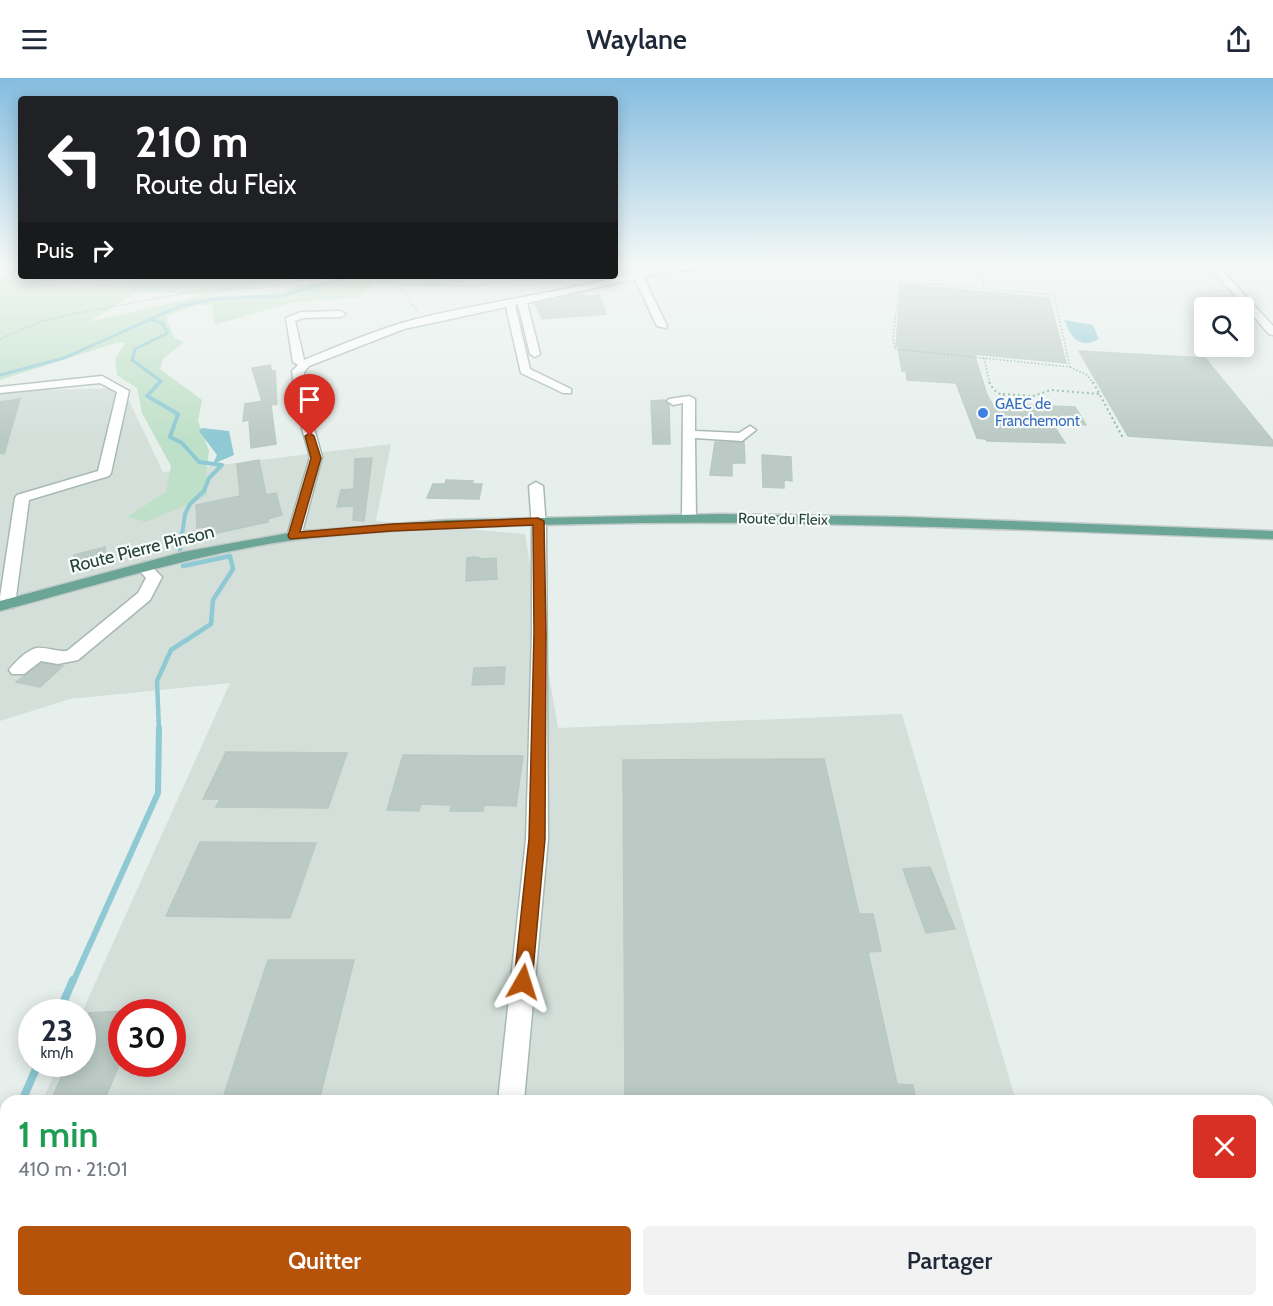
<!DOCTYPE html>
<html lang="fr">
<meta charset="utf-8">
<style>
body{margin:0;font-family:Cabin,sans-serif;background:#f2f2f3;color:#1f2937;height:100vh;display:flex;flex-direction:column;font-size:22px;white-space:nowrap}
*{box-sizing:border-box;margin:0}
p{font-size:20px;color:#747a83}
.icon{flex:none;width:33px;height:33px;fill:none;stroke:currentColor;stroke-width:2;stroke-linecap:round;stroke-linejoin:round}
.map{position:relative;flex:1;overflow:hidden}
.panel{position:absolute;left:0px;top:1017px;width:1274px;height:212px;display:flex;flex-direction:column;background:#fff;border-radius:18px 18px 0 0;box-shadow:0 3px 15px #0003}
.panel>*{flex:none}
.hud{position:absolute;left:18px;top:18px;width:600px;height:183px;border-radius:6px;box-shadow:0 3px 15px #0003;background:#202124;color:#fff;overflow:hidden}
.controls{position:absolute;left:1194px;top:219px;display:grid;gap:12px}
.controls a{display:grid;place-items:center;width:60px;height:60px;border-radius:6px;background:#fff;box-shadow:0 3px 15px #0003;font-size:30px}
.speed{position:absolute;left:18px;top:921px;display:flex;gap:12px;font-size:30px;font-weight:700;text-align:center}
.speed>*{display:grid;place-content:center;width:78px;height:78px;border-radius:50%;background:#fff;box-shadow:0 3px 15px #0003;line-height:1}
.speed small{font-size:15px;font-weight:400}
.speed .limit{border:9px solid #d22;background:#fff;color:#111}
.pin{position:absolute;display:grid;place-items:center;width:51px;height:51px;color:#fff;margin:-62px -26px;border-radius:50% 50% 50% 0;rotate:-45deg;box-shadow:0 0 6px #0007}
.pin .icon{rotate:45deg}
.me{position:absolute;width:66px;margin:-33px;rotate:6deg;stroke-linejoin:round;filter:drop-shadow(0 0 4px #0008)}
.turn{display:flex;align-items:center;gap:21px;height:126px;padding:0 18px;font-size:27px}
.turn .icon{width:78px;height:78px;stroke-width:2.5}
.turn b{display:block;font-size:42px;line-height:51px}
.then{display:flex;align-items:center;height:57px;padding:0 18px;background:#0003;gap:12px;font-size:22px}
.round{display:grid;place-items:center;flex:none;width:63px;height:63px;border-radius:6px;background:#f2f2f3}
.headline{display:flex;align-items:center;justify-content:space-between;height:102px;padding:0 18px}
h1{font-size:36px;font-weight:600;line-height:45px;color:#1e9e55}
.action{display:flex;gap:12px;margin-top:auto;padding:12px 18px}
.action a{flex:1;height:69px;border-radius:6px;background:#b45309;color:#fff;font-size:24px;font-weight:600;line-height:69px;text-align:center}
.action a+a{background:#f2f2f3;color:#1f2937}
header{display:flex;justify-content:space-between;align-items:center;height:78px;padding:0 18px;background:#fff;font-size:27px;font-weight:600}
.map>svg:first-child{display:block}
.built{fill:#d4dfda;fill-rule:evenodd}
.green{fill:#bfe0c8}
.water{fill:#8ec9d4}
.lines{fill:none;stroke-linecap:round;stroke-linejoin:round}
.stream-far4{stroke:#8ec9d4;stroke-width:3}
.stream-far3{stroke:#8ec9d4;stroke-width:4}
.stream-far2{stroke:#8ec9d4;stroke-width:4.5}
.stream-far1{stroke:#8ec9d4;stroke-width:6}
.stream{stroke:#8ec9d4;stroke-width:8}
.building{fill:#bbcac4;stroke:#b8c9c2;stroke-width:1.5}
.minor-casing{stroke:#a8b8b2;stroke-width:3}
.major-casing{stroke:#c2cac8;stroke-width:3}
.path-far1{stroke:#86b3a5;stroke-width:1.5;stroke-dasharray:1.5 2;stroke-linecap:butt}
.path{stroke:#86b3a5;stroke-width:2;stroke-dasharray:2 3;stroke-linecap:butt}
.minor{fill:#fff;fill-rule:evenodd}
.major{fill:#6aa596;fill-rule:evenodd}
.route{fill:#b45309;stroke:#753606;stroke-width:1.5}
.shop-dot{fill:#3f7fe0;stroke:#f7fbf9;stroke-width:2}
.labels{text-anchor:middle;stroke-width:4.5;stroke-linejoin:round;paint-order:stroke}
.far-shop-label{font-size:15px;fill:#366cbe;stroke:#f7fbf9;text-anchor:start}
.far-street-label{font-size:15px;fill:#24423a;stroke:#f7fbf9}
.street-label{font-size:18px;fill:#24423a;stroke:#f7fbf9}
</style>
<header><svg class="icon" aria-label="menu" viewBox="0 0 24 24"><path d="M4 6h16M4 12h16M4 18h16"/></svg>Waylane<svg class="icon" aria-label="share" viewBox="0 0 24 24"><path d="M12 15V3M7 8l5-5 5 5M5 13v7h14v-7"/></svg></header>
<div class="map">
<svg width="1273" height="1228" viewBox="0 0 1273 1228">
<rect width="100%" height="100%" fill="#e6efeb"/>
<path class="built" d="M123,310l40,84 228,-28 -15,77 149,13 33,194 344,-14 114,387h-974l17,-37h23v-52l148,-329 -160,16 -70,22v-330zM122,934h50v52h-50z
M6,1104v118h1068l2,6h-1076v-111z"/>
<path class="green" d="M163,198h129l-13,7 -72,12 -68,-4 -50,31 103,-24 88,-5 20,-8 34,-6 4,-3 130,5 -32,6 -61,-4 -16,14 -68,6 -77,22 -1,-20h-16l-31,11 8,22 10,4 -21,17 -3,10 42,31 -4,21 11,30 -3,20 1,25 -61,26 -19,-5 39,-25 5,-26 -29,-53 -5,-25 -20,-13 -2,-16 10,-16h-9l-116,37v-102l76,10z"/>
<path class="water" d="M1064,242l29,5 6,14c-20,11 -28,-2 -35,-19z
M202,350l27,3 5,24 -21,9 4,-9 -18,-24z"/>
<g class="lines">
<path class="stream-far4" d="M148,241l14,4 6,10 -33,16 -3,11 29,21 -3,3
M0,297l64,-17 116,-52 34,-7 67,-3 72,-20"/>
<path class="stream-far3" d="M160,304l-13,14 31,18 -8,23 12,6 17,19 23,3 -13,13 -5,13 -14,13 -5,10 -3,21"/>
<path class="stream-far2" d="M180,473l2,-18
M159,652l-2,-49 14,-31 40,-26 2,-24 20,-31 -3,-13 -47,10"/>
<path class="stream-far1" d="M73,904l85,-189 1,-65"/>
<path class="stream" d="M59,934l14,-32
M22,1023l16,-37
M0,1074l6,-14"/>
</g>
<path class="building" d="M901,206l148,14 17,65 -92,-9 13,41 7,12 35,3 -3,-5 49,2 11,18 -34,-2 13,20 -78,-2 -1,-2 -9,-1 -21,-55 -49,-3 -1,-9h-4l-4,-25h-2z
M582,215l3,3 15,-1 6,19 -64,5 -7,-15z
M1079,273l126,7 68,83v5l-145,-10z
M270,287l2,6h3l2,33 -6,1 5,39 -25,4 -2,-28 -6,1 2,-17 17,-3 -10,-33z
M20,321l-16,55 -4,-1v-51z
M665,322l4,5 1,39h-17l-2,-43z
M715,364h29l1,21h-13v13l-22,-1z
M762,377l29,2 1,24 -8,-1v8l-21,-1z
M372,380l-8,63 -11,-1 1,-14 -17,1 4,-17 13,-1 1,-30z
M259,382l7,35 10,-2 6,22 -14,4v3l-60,13 -1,-8 -10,1 -1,-23 44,-9 -3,-32z
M446,402l27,1 -1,3h10l-3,15 -52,-1 6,-14h12z
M105,469v15l-30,10 -1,-17z
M475,479l9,2 12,-1 1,21 -31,2 1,-23z
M42,585l21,3 -23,21 -24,-5z
M505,589l-1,17 -32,1 2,-17z
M226,674l121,1 -19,55 -112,-1 4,-8h-17z
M403,677l120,1 -7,50 -32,-1 -1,6h-33l2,-6 -31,-1 -2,7 -32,-1z
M824,681l35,155h14l8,37 -13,1 29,132 16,1 3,16h-291l-2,-341z
M200,764l116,1 -26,75 -124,-2z
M930,789l25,62 -29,4 -23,-64z
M268,882h86l-35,141h-97z
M122,933v47l-18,43h-53l16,-37h15v-35l7,-16z"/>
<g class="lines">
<g class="minor-casing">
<path id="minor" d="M658,188h61l-4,3 -57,3 -15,5 24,49 -1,2 -9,-2 -22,-47 -108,24 13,51 -5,3 -5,-3 -12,-50 -3,1 15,64 41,20v4h-8l-42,-20 -15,-66 -102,22 -95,37 -5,6 6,42 12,43 -21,79 -7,4 -5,-1 -2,-3 23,-79 -12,-43 -6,-43 6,-6 -5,-3 -7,-44 15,-6 40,-1 5,3 -5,3 -38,1 -8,3 9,39c37,-15 74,-31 112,-41 80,-20 163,-28 242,-53z
M1209,188h9l55,60v9l-4,-1z
M307,198h9l-5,4z
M102,298l27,15 -18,82 -2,3 -80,24 -14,104 -2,4h-12l-1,-11 15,-99 2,-3 81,-24 19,-79 -17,-9 -100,10v-6z
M689,318l6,3v32l44,2 11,-7 6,4 -14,11 -47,-3 1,80 -7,4 -7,-4 1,-115 -10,2 -6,-4 2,-2z
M536,404l7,4 3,41 2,312 -24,262h-26l28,-262 6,-206v-106l-3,-41z
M144,484l5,2 13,13 -12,23 -72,60 -20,4 -17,-3 -17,13h-12l-3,-4c5,-7 19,-21 28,-22 10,-1 20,4 30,3l71,-58 8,-15 -10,-11z
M474,1222h32v6h-32z"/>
</g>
<g class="major-casing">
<path id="major" d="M722,436l184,3 367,14v8c-230,-8 -459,-20 -689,-15 -97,2 -194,4 -290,16 -100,14 -196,45 -294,71v-10l183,-49 111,-20 153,-12z"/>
</g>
<path class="path-far1" d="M982,188l2,22
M377,198l24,13 16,22
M900,203l154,14 16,72 -175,-18 -2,-11z
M399,207l71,1 95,-10
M0,261l42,-18 31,-7 123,-23 65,-3 39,-8
M984,280l6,26
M1070,289l17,8 7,9"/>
<path class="path" d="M989,304l5,8 14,9
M1093,304l30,56
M1003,316l30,2 18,-6 48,4"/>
<use href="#minor" class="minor"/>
<use href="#major" class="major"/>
</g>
<linearGradient id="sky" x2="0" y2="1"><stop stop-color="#84bce0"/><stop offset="0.52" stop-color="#f4f8f6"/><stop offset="1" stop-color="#f4f8f6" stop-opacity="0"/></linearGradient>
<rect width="1273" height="360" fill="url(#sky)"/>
<path class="route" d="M310,355l4,3 7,22 -21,74 92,-8 146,-6 6,3 2,112 -1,206 -13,143 -3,6 -6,3 -7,-3 -2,-6 15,-143 5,-206 -1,-108 -141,6 -102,8 -2,-3 23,-78 -6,-22z"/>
<circle class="shop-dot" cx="983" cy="335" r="6"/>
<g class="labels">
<g class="far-shop-label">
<text x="995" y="331">GAEC de<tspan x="995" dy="17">Franchemont</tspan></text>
</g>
<g class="far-street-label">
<text transform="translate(783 441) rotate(1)" y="5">Route du Fleix</text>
</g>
<g class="street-label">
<text transform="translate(142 471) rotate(-14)" y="6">Route Pierre Pinson</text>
</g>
</g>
</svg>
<div class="controls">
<a><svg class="icon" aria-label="search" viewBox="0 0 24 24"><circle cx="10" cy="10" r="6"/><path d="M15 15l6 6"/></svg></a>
</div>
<div class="speed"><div>23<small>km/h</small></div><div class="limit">30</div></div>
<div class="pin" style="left:310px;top:358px;background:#d93025"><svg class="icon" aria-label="arrive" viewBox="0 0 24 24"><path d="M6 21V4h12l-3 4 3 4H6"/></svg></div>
<svg class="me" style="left:523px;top:904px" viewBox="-20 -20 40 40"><path d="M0-17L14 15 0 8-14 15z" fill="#b45309" stroke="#fff" stroke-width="4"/></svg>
<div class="hud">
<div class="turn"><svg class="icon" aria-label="left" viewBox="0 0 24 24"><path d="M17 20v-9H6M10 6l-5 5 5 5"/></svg><div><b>210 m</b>Route du Fleix</div></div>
<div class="then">Puis<svg class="icon" aria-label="right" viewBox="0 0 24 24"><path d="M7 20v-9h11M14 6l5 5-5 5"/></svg></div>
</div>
<section class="panel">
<div class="headline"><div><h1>1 min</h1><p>410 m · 21:01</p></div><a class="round" style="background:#d93025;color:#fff"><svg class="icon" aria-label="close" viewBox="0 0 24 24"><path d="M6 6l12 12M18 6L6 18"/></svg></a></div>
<div class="action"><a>Quitter</a><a>Partager</a></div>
</section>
</div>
